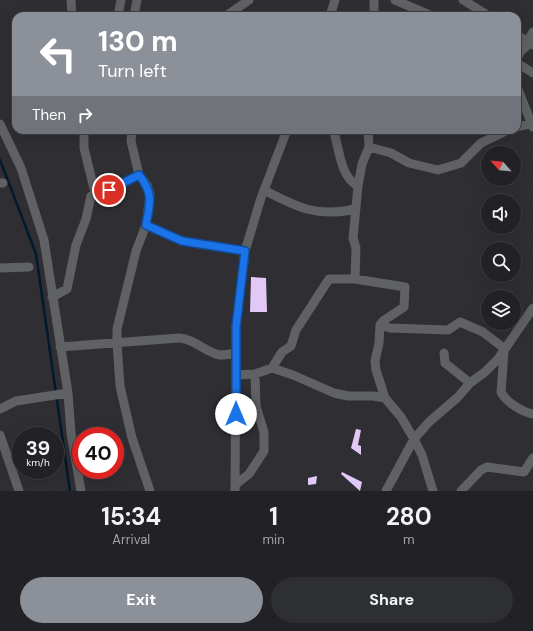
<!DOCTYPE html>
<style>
body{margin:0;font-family:"DM Sans",sans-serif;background:#2e2f32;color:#f1f3f6;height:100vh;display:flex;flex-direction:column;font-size:15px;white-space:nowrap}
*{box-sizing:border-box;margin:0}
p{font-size:13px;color:#a2a4a7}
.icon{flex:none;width:22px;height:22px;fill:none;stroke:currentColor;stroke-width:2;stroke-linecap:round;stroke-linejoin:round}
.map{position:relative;height:491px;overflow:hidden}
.side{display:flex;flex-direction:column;background:#222226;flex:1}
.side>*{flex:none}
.top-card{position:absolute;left:12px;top:12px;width:509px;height:122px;border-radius:12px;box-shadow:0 4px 16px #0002,0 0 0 1px #3f3f43;background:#8c9099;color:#fff;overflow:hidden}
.needle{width:26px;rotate:297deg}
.fabs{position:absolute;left:481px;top:146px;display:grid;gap:8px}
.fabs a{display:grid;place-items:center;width:40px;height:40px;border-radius:50%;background:#222226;box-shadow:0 4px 16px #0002,0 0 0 1px #3f3f43;font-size:20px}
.speed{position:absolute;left:12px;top:427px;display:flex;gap:8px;font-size:20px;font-weight:700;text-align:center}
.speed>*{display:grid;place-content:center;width:52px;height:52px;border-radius:50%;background:#222226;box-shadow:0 4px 16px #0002,0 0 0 1px #3f3f43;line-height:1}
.speed small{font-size:10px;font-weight:400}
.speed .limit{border:6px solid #d22;background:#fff;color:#111}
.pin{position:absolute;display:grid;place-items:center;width:34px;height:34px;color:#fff;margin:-17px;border:2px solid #fff;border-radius:50%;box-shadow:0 1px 4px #0007}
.me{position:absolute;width:44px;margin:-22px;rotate:0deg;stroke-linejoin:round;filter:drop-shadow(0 0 3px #0008)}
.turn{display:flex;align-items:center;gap:14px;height:84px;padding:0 20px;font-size:18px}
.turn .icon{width:52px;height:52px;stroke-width:2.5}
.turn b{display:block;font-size:28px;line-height:34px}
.then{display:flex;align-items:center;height:38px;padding:0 20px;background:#0003;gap:8px;font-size:15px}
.eta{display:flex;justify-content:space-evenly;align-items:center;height:68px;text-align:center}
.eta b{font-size:24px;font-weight:700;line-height:28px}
.primary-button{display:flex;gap:8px;margin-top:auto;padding:8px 20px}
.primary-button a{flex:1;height:46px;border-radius:24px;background:#8c9099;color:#fff;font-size:16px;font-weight:700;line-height:46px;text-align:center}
.primary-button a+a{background:#2e2f32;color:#f1f3f6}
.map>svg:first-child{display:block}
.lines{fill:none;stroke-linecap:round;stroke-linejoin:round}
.stream{stroke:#001a2f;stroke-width:2.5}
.building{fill:#e2c8f7}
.minor{stroke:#606163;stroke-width:9}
.route-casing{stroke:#114b97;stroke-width:10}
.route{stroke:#1a73e8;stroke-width:7}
</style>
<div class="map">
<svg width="533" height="491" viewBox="0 0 533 491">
<rect width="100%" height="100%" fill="#2e2e33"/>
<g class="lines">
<path class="stream" d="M0,160l36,94 34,237"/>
</g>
<path class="building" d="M251,277l15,1 1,34h-17z
M356,429l5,1 -3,15 3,1v9l-10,-7z
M342,472l20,10 -2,9 -19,-17z
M317,476l-1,8 -8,1v-7z"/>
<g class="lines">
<path class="minor" d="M71,0l1,16
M395,0l37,16
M463,0l26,16
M118,16l3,-16
M134,16l3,-16
M226,16l23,-16
M330,16l5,-16
M374,16v-16
M517,35l16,10
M517,59l3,-7 10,-9v-6l3,-5
M517,63l16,10
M517,87l16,40
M0,124l21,44 23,72 24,153 3,40 10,58
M517,127l16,-4
M84,130v18l11,45
M132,130l-1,11 8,34 8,10 3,9 -4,31 -10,26 -19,78v14l3,43 12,52 18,53
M333,130c7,18 6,46 25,56l-5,52 3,10 -1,31
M369,147l22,6 18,10 29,7 23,-7 20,-20 27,-13
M0,183h3
M358,186l4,-22 7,-17 -1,-17
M264,190c33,17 53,28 91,19
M146,225l36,16 63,10
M0,268l29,-1
M52,297l15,-8 9,-44 10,-26 5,-23 4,-3 14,-3 30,-15
M380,325l10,3 58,2 12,-8 23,10 22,17
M60,347l119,-9c16,1 26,14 41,17 5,0 11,-1 16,-2
M504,352l-3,40c5,10 21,20 32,22
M444,353l1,10 25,20
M272,368l10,-16 9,-6 5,-16 33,-51h26l50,8 -1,20 -21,14 -3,4 -1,18 -4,18 1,9 9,28 16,19 13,22 8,16 11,36
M236,375l19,-1 17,-6 21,7 41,18 14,3h25l12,2
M0,409l16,-8 52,-8
M0,435l19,56
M235,485l14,-11 15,-23v-19l-8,-26 -1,-32
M235,491l1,-164 9,-76 16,-53 26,-68
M386,491l28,-52 15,-17 29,-25 12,-14 15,-11 13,-13 35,-51
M461,491l20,-21 6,-3 37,5 9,-14"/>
</g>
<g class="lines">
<g class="route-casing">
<path id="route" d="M109,190l30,-15c15,19 11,27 7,50l36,16 63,10 -9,76v87"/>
</g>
<use href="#route" class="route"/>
</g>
</svg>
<div class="fabs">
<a><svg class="needle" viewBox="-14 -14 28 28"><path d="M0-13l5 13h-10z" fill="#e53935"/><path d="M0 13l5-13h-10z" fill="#a2a4a7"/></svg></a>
<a><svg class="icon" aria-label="sound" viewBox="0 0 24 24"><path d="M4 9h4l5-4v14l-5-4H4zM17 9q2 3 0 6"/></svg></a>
<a><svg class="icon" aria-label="search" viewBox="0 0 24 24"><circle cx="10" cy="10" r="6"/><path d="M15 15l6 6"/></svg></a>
<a><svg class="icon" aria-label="layers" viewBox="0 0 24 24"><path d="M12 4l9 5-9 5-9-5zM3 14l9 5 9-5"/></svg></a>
</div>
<div class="speed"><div>39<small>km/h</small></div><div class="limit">40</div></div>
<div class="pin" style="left:109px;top:190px;background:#d93025"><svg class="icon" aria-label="arrive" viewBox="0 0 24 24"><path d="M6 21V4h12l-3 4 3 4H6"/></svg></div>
<svg class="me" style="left:236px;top:414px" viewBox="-20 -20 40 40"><circle r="19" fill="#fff"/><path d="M0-13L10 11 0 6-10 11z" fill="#1a73e8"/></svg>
<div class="top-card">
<div class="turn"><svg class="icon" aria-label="left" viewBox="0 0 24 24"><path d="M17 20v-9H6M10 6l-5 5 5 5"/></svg><div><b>130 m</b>Turn left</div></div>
<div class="then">Then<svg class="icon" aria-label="right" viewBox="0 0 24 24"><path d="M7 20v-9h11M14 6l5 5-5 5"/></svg></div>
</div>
</div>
<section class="side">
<div class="eta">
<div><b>15:34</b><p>Arrival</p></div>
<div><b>1</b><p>min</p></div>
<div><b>280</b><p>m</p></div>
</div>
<div class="primary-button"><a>Exit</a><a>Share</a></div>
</section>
